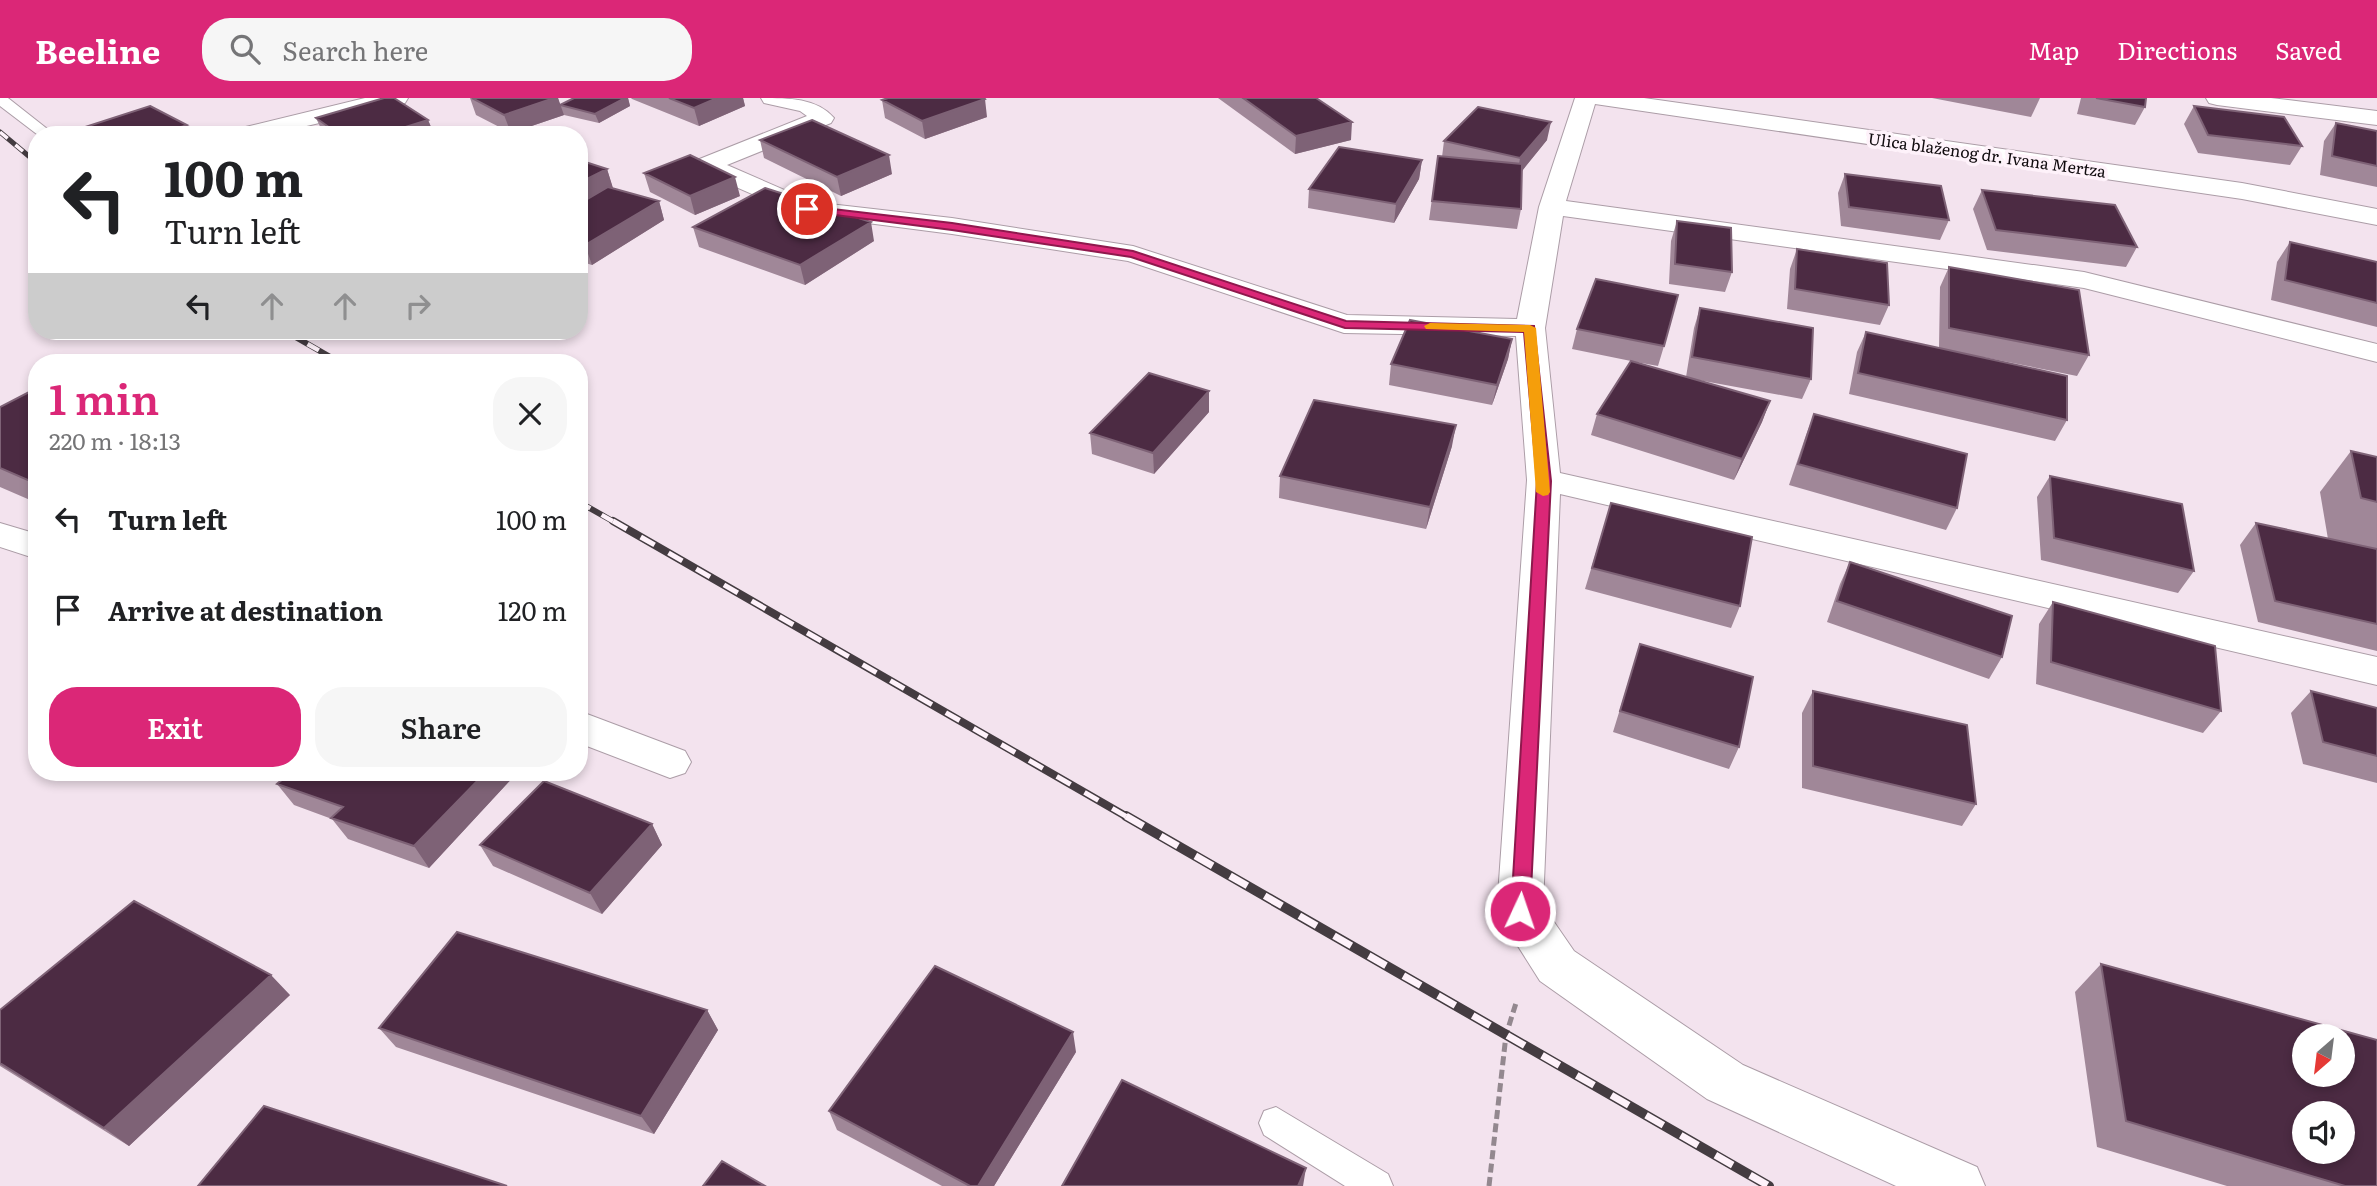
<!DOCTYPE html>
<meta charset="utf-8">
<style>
body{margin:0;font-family:Literata,serif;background:#f6f6f6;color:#202124;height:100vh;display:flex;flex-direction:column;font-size:26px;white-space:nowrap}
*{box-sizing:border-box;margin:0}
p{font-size:23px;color:#757577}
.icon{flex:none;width:38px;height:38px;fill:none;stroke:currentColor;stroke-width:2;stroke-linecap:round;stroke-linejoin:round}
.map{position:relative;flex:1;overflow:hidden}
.panel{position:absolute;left:28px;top:256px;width:560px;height:427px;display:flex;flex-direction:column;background:#fff;border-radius:28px;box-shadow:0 4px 10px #0003}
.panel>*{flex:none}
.top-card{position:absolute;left:28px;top:28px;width:560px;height:214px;border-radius:28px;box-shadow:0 4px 10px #0003;background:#fff;color:#202124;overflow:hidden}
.needle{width:46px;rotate:208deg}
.fabs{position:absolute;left:2292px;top:926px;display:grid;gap:14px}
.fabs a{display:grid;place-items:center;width:63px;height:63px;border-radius:50%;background:#fff;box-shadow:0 4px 10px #0003;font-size:35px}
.pin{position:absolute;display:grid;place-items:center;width:60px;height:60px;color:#fff;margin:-30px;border:4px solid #fff;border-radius:50%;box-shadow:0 2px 7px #0007}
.me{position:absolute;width:77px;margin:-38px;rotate:3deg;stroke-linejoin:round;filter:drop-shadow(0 0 5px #0008)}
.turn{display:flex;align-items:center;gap:24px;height:147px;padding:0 21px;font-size:32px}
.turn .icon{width:91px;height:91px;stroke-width:2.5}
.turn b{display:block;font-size:49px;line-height:60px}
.lanes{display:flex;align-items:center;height:66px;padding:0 21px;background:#0003;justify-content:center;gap:35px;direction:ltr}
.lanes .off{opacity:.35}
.round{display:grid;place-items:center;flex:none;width:74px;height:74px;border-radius:28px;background:#f6f6f6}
.summary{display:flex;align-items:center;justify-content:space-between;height:119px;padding:0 21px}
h1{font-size:42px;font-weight:600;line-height:52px;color:#db2777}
.button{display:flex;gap:14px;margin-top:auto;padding:14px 21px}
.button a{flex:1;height:80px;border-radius:28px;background:#db2777;color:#fff;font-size:28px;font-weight:600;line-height:80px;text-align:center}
.button a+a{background:#f6f6f6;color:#202124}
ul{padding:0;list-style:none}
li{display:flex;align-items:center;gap:21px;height:91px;padding:0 21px}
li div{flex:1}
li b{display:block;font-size:26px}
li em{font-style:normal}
header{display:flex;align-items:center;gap:42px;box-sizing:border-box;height:98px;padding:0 35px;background:#db2777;color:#fff}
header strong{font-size:33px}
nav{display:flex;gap:38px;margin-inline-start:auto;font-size:24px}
.search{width:490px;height:63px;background:#f6f6f6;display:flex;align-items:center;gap:18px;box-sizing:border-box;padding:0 24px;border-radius:28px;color:#757577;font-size:26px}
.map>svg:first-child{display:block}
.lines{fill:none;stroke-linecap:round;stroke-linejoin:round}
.lane-casing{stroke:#ac9da7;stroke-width:2}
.street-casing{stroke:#ac9da7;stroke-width:2}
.path{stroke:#93888f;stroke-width:5;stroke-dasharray:9 4.5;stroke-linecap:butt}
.lane{fill:#fff;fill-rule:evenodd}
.street{fill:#fff;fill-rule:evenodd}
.rail-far3-casing{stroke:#443c41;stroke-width:5}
.rail-far2-casing{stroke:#443c41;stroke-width:6}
.rail-far1-casing{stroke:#443c41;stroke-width:8}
.rail-casing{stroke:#443c41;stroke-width:10}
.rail-far3{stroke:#fef2fa;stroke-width:3.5;stroke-dasharray:10;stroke-linecap:butt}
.rail-far2{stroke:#fef2fa;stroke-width:4.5;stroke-dasharray:13;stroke-linecap:butt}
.rail-far1{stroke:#fef2fa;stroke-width:5;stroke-dasharray:16;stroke-linecap:butt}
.rail{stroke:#fef2fa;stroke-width:7;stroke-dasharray:20;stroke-linecap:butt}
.wall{fill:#a08798}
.shaded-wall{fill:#7e6276}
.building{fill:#4c2b43;stroke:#7e6276;stroke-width:2;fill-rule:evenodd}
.route{fill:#db2777;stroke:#8e194d;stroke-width:2}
.slow{fill:#f59e0b}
.labels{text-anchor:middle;stroke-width:7;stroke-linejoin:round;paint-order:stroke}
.far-street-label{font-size:16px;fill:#100b0e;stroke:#fef2fa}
</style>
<header>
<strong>Beeline</strong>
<div class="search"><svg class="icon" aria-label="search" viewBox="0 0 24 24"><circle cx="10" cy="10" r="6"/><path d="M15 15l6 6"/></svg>Search here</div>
<nav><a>Map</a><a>Directions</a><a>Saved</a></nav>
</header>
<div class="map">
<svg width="2377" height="1088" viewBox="0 0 2377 1088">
<rect width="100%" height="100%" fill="#f3e3ee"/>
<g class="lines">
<g class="lane-casing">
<path id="lane" d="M0,0h8l47,37h-17l-38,-29z
M1276,1009l112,67 5,12h-48l-81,-51 -5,-12 5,-12z"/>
</g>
<g class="street-casing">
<path id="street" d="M365,0h43l-3,5 -137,32h-39l4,-5z
M761,0c27,0 56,0 73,20l-3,5 -104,42 85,37 140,16 181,28 214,69 170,4 22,-112 36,-109h69l598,85 135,26v16l-135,-26 -647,-95 -29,97 518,71 293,72v18l-293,-74 -521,-72 -18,112 15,145 817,184v28l-817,-191 -17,412 31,45 169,114 234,102 8,19h-89l-189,-87 -167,-118 -36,-57 -7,-14 30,-430 -11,-144 -172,-3 -216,-72 -176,-27 -154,-20 -101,-44 -3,-5 3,-5 110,-44 -7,-5 -36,-8z
M2206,0h65l106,13v14l-160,-20 -8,-2z
M0,425l37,11v25l-37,-12z
M579,613l106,40 6,11 -6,11 -15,5 -91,-35z"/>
</g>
<path class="path" d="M1489,1088l17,-151 10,-32"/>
<use href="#lane" class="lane"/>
<use href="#street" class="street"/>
<g class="rail-far3-casing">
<path id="rail-far3" d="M0,34l37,31"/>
</g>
<g class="rail-far2-casing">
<path id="rail-far2" d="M285,233l54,31
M579,404l37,21"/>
</g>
<g class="rail-far1-casing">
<path id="rail-far1" d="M613,423l516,297"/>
</g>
<g class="rail-casing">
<path id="rail" d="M1126,718l643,370"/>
</g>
<use href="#rail-far3" class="rail-far3"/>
<use href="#rail-far2" class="rail-far2"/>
<use href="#rail-far1" class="rail-far1"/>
<use href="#rail" class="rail"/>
</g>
<path class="wall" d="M470,0h88l2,7 14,-7h54l2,8 -31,17 -35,-8 -53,18 -35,-18z
M631,0h112l2,8 -46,20 -67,-27z
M1218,0h98l35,42 -56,14z
M1932,0h108l-9,19z
M2081,0h65l-1,9 -10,18 -58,-11z
M882,2l105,17 -62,22 -40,-21z
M2194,8l108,40 -12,19 -92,-12 -14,-29z
M316,20l112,2 6,13 3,2h-113z
M2336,25l41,8v56l-57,-12 4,-34z
M760,42l132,34 -51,22 -77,-38z
M1547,42l-25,31 -1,38 -4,20 -88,-9 9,-64 4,1 2,-16z
M579,62l28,9 6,20 46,12 5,19 -72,45 -13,-4z
M1422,62l-3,19 -25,44 -86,-15 1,-19z
M644,75l96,23 -45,19 -45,-23z
M1845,76l104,46 -9,20 -99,-14 -3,-33z
M1982,92l155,57 -11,20 -139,-17 -14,-41z
M1677,123l55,51 -7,20 -56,-8 2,-43z
M693,129l181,14 -69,44 -106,-38z
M2290,144l87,20v65l-106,-27 6,-38z
M1797,151l92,56 -9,20 -93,-16 3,-40z
M1949,169l140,88 -12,21 -94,-19 84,63 -12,21 -206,-47 8,-42 9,-20 73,16 1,-61z
M1700,210l111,71 -9,20 -104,-19 72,21 -8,21 -28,58 -143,-45 6,-21 34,-53 -59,-12 5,-20 87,17 -6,20 -22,-4 50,15 8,-49z
M1512,241l-4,20 -16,46 -103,-20 2,-21z
M37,290v115l-37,-16v-80z
M1209,314l-55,62 -62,-20 -2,-21z
M1814,316l143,94 -11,22 -157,-45 17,-50z
M1452,348l-26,83 -147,-31 1,-22z
M2351,353l26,6v194l-119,-29 -18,-77 16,-22 72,16 -8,-47z
M2050,378l144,95 -16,22 -137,-33 -4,-63z
M1611,405l129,103 -9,22 -146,-39z
M1850,464l152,95 -13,22 -162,-57 13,-38z
M2053,504l168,109 -18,22 -167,-49 3,-60z
M1640,546l99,103 -10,22 -116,-37z
M1813,593l163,113 -14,22 -160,-38v-75z
M2311,593l66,17v75l-74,-19 -12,-51z
M291,674h225l1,1 -88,95 -81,-29 -16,-20 -38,-14 -17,-21z
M652,726l10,21 -60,69 -109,-48 -13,-21z
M2101,866l276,222h-150l-130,-39 -22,-155z
M290,897l-161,151 -129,-80v-56z
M707,912l11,20 -64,104 -258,-87 -17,-19z
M1076,954l-82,134h-52l-105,-56 -8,-19z"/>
<path class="shaded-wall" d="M554,0h4l6,17 -53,18 -7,-18z
M625,0h3l2,8 -31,17 -4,-9z
M717,0h26l2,8 -46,20 -5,-18z
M985,1l2,18 -62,22 -3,-18z
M428,22l6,15h-54z
M1352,24l-1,18 -56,14 1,-18z
M1551,24l-4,18 -30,37 3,-19z
M187,27l5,10h-34z
M889,57l3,19 -51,22 -4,-19z
M1422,62l-3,19 -25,44 2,-19z
M607,71l6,19 -34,17v-22z
M735,79l5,19 -45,19 -5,-19z
M659,103l5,19 -72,45 -7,-20z
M871,124l3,19 -69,44 -5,-20z
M1512,241l-4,20 -16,46 5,-20z
M1209,293v21l-55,62 -1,-21z
M1770,303l-8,21 -28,58 8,-21z
M1456,327l-4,21 -26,83 4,-22z
M486,674h30l1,1 -88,95 -15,-22z
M652,726l10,21 -60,69 -12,-21z
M271,877l19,20 -161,151 -25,-18z
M707,912l11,20 -64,104 -13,-18z
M1073,934l3,20 -82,134h-16z
M1306,1070l-3,18h-5z"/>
<path class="building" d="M384,0h10l34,22 -48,15h-40l-24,-17z
M472,0h82l-50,17z
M574,0h51l-30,16 -35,-9z
M669,0h48l-23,10z
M888,0h96l1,1 -63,22 -40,-21z
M1243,0h73l36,24 -56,14z
M2096,0h50l-1,9z
M150,8l37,19 -29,10h-68l-11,-6z
M2194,8l90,11 18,29 -94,-11z
M1478,9l73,15 -31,36 -76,-17z
M812,22l77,35 -52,22 -77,-37z
M2336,25l41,8v35l-45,-10z
M423,31l14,6h-28z
M1339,49l83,13 -26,44 -87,-15z
M690,57l45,22 -45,19 -46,-23z
M1438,58l84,8 -1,45 -89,-8z
M579,62l28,9 -28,14z
M1845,76l96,12 8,34 -100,-13z
M608,89l51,14 -74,44 -6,-1v-40z
M765,90l106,34 -71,43 -107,-38z
M1982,92l133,15 22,42 -141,-17z
M1677,123l54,7 1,44 -57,-8z
M2290,144l87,20v41l-92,-23z
M1797,151l90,14 2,42 -94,-16z
M1949,169l130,23 10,65 -140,-27z
M1596,181l82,16 -14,51 -87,-17z
M1700,210l113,20 -2,51 -119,-22z
M1410,222l102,19 -15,46 -106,-21z
M1866,234l201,44v44l-209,-47z
M1631,263l139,40 -28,58 -145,-45z
M1149,275l60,18 -56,62 -63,-20z
M37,290v96l-37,-16v-61z
M1314,302l142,25 -26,82 -150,-31z
M1814,316l153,40 -10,54 -159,-44z
M2351,353l26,6v45l-16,-4z
M2050,378l132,28 12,67 -140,-33z
M1611,405l141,34 -12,69 -148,-38z
M2256,425l121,26v75l-102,-23z
M1850,464l162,54 -10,41 -165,-56z
M2053,504l162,44 6,65 -170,-49z
M1640,546l113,33 -14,70 -119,-36z
M1813,593l154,34 9,79 -163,-38z
M2311,593l66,17v48l-54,-14z
M291,674h195l-72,74 -83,-28 12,-11 -66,-23z
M544,683l108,43 -62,69 -110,-48z
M134,803l137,74 -167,153 -104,-65v-53z
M457,834l250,78 -66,106 -262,-88z
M2101,866l276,76v146h-32l-219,-65zM2305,938h38v38h-38zM2305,1015h38v39h-38z
M935,868l138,66 -95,154h-8l-141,-75z
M1122,982l184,88 -8,18h-236z
M264,1008l243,80h-309z
M722,1063l43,25h-62z"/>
<path class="route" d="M807,108l145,17 181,28 213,70 188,5 17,155 -21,430 -3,5 -7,3 -7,-3 -2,-5 26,-430 -13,-149 -179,-4 -214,-71 -179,-27 -148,-19v-4z"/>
<path class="slow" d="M1430,225l100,2 6,3 14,164 -2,3 -5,1 -7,-4 -12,-160 -98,-3 -2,-3z"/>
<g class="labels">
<g class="far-street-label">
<text transform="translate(1987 57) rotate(8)" y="6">Ulica blaženog dr. Ivana Mertza</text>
</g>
</g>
</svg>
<div class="fabs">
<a><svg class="needle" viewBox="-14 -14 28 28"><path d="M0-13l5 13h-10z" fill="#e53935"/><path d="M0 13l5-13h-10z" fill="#757577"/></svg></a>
<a><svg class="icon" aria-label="sound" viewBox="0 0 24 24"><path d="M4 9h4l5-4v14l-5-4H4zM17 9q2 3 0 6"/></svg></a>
</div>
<div class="pin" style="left:807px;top:111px;background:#d93025"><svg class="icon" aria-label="arrive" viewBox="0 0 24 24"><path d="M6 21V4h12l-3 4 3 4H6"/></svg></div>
<svg class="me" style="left:1520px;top:813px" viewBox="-20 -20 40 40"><circle r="17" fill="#db2777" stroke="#fff" stroke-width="3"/><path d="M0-11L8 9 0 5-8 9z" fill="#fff"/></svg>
<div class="top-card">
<div class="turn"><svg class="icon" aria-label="left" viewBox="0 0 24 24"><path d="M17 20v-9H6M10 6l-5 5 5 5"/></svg><div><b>100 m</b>Turn left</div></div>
<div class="lanes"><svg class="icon" aria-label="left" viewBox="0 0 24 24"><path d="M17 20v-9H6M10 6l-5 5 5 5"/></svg><svg class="icon off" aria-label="ahead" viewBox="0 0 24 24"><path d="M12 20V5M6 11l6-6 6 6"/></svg><svg class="icon off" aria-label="ahead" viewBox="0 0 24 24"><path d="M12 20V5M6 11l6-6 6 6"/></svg><svg class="icon off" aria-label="right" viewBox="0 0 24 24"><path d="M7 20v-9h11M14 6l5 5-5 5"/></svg></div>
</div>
<section class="panel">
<div class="summary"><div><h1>1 min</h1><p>220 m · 18:13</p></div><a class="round"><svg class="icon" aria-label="close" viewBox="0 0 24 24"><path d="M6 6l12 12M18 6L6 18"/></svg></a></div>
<ul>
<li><svg class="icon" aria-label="left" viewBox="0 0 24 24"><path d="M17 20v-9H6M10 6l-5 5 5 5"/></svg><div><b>Turn left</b></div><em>100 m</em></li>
<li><svg class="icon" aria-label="arrive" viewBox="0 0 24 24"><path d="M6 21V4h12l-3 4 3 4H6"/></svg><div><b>Arrive at destination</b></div><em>120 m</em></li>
</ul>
<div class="button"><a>Exit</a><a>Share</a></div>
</section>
</div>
